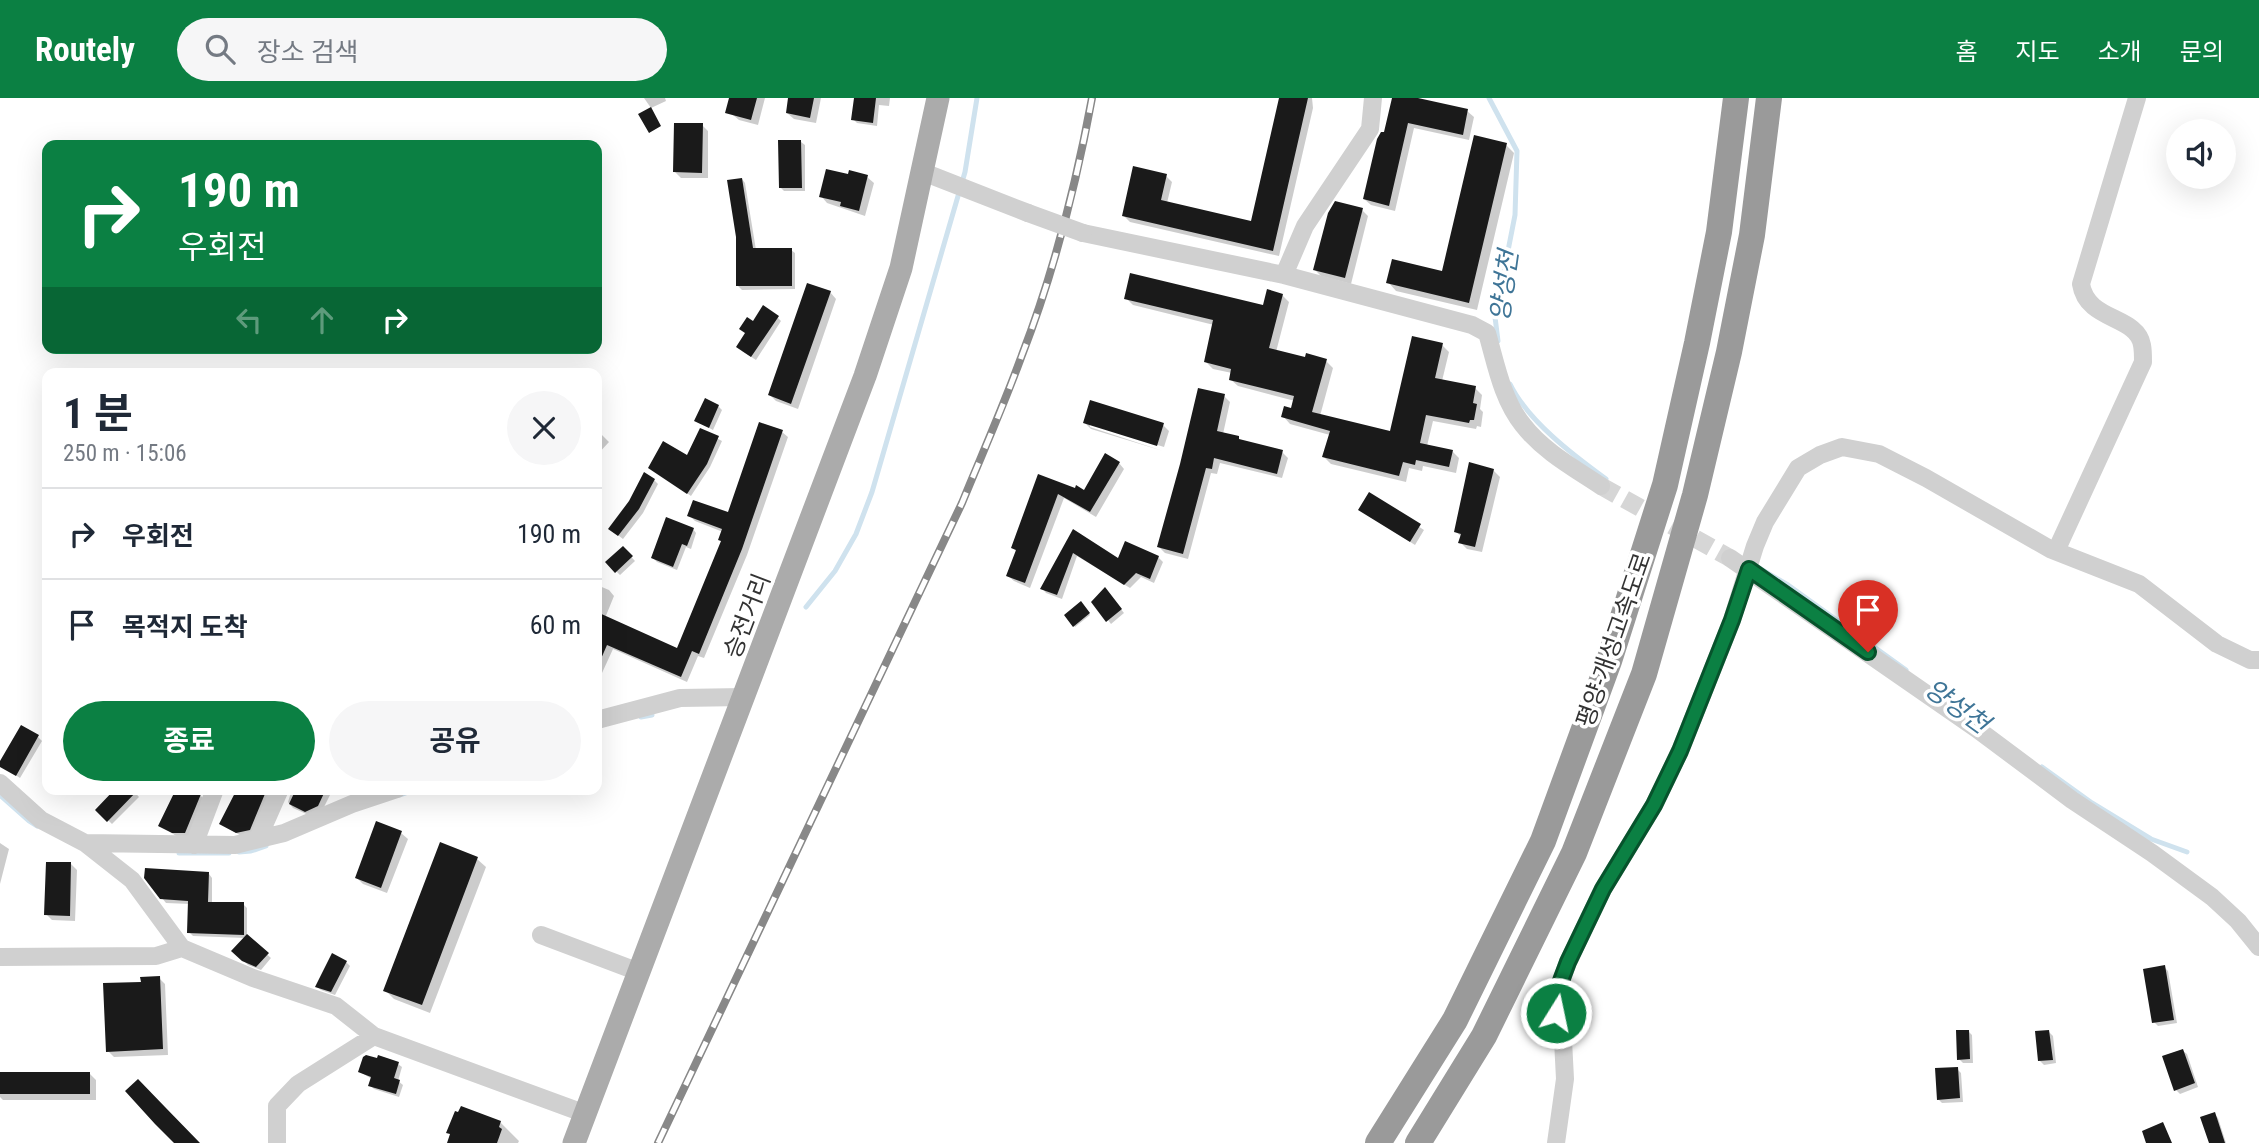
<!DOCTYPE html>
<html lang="ko">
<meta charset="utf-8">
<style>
body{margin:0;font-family:"Roboto Condensed","Noto Sans KR",sans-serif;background:#f6f6f7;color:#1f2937;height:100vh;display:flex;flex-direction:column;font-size:26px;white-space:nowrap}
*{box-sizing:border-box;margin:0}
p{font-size:23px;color:#747a83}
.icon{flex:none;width:38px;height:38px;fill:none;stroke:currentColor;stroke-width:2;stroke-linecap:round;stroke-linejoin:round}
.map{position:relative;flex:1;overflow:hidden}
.side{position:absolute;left:42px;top:270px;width:560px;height:427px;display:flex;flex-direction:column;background:#fff;border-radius:14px;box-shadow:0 7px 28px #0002}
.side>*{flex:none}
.banner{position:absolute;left:42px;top:42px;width:560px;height:214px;border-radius:14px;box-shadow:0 7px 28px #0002;background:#0b8043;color:#fff;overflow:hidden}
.buttons{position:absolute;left:2166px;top:21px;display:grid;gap:14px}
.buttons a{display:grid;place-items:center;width:70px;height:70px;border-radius:50%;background:#fff;box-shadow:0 7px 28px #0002;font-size:35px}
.pin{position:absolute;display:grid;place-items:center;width:60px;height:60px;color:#fff;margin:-72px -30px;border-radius:50% 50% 50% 0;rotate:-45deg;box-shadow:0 0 7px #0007}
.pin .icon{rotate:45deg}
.me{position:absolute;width:77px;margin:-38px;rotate:10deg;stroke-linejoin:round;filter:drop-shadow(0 0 5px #0008)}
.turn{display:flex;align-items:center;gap:24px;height:147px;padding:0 21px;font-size:32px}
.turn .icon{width:91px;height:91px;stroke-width:2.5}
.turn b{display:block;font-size:49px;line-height:60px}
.lanes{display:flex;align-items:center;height:66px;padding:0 21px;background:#0003;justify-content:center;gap:35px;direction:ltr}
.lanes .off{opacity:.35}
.round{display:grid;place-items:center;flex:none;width:74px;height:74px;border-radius:37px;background:#f6f6f7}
.summary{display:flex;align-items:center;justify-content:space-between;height:119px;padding:0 21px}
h1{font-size:42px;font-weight:700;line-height:52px}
.cta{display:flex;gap:14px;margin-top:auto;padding:14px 21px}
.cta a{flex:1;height:80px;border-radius:42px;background:#0b8043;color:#fff;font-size:28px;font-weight:700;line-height:80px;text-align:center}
.cta a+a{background:#f6f6f7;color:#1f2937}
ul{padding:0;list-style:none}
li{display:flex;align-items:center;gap:21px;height:91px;padding:0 21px;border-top:2px solid #e0e1e3}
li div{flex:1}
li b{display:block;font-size:26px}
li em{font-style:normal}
header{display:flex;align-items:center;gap:42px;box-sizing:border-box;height:98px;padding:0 35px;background:#0b8043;color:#fff}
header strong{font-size:33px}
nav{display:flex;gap:38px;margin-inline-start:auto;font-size:24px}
.search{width:490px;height:63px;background:#f6f6f7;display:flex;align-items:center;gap:18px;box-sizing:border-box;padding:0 24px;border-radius:38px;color:#747a83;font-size:26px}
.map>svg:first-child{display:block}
.shadow{fill:#0003}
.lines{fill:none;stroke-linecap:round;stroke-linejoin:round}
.stream{stroke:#cfe2ee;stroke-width:5}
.building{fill:#1a1a1a}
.minor-tunnel{stroke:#d6d6d6;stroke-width:18;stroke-dasharray:18 9;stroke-linecap:butt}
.minor{stroke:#d0d0d0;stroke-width:18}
.major{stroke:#ababab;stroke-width:23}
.highway{stroke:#9a9a9a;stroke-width:26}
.rail-casing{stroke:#888;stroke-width:8}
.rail{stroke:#fff;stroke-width:5;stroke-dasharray:16;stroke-linecap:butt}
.minor-bridge{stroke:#d0d0d0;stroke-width:18}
.route-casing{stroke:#07532c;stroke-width:18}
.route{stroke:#0b8043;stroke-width:12}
.labels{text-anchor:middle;stroke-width:7;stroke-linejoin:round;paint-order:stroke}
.street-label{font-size:24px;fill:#333;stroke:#fff}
.water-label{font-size:26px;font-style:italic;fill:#3f7597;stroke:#fff}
</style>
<header>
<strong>Routely</strong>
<div class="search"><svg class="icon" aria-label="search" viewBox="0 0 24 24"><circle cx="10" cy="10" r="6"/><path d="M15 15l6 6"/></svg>장소 검색</div>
<nav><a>홈</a><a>지도</a><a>소개</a><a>문의</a></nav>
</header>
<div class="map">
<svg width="2259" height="1045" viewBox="0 0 2259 1045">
<rect width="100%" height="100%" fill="#fff"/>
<path class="shadow" d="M644,0h21l1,3 -15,7z
M730,0h35l-7,27 -19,-5 -12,-10z
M790,0h31l-5,25 -22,-4 -7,-6z
M864,0h26l-1,8 -10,-1 -2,21 -20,-3 -4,-4z
M1280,0h32l1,10 -34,148 -149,-34 -6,-6 42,-40 6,6 -5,21 85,20z
M1394,0h16l57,13 7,6 -5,23 -55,-12 -19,83 -24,-6 -7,-6 21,-65z
M702,27l6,6v47h-27l-6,-6z
M801,44l4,3v46h-21l-4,-4z
M1506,47l8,8 -37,157 -81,-19 -8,-9 55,-9z
M849,79h18l7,6 -9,33 -38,-13 -6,-7z
M742,81l3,4 11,67h35l4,3v36l-53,1 -4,-4z
M1362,112l6,6 -17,68 -30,-8 -6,-6z
M830,194l6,7 -38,110 -22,-8 -6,-6z
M1282,197l7,7 -13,50 30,7 20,2 7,7 -13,48 71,17 51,-88 7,7 -7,29 33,7 7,7 -2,14 3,3 -2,15 -4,-1 -1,3 -43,-8 -6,25 25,5 7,7 -3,15 -33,-7 -1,5 -13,-3 -3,14 -75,-18 -7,-7 6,-22 -40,-11 -7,-8 10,-6 2,-9 -57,-15 -8,-7 2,-6 -19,-4 -7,-7 8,-37 -81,-20 -7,-7 138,9z
M777,219l4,4 -25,39 -14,-9 12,-28z
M1224,298l6,6 -7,32 15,4 5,4 39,10 6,6 -6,20 -62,-15 -3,11 -6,-1 -23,86 -23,-6 -6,-6z
M718,308l4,4 -9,20 -17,-9z
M1085,325l78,2 6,6 -5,16 -74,-23v3l73,24 -72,-22z
M597,332l12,12 -12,13z
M701,332l21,11 -12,26 -19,29 -37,-25 34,-14z
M782,334l6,5 -41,118 -43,103 -6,-2 -11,26 -74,-33 -11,24 -5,-2v-86l12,5 5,6 -9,22 73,32 44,-108 1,-10 -28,-11 -6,-6h40z
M1119,365l5,6 -28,48 -32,-19 -34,90 -16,-7 -6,-5 9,-24 -4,-4 26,-72 46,16z
M1493,372l7,7 -18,75 -15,-3 -7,-7 2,-5 -6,-5z
M654,382l4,4 -15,29 -20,26 -9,-7z
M1369,396l55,36 -9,15 -51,-32z
M693,431l3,4 -5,16 -5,-2 -9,23 -20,-8 -4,-4z
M1074,433l45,30 39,-4 5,5 -9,21 -13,-6 -11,11 -53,-32 -15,43 -16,-6 -4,-5z
M623,450l12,13 -15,14 -12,-12z
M1108,495l16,20 -13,11 -3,-4z
M1081,506l9,11 -15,12 -9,-11z
M38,639l4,4 -22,37 -20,-13z
M132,691l7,8 -27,27 -14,-14z
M239,691h36l-20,45 -12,3 -22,-13z
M292,691h41l-11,22 -11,5 -18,-8 -5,-6z
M200,697l6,6 -15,38 -12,-1 -19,-13z
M377,725l24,10 7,6 -21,54 -24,-9 -6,-6z
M0,745l9,6 -9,35z
M477,761l9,8 -56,146 -36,-14 -9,-9z
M71,766l6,6 -2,51 -23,-1 -6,-6z
M209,776l3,4v26h31l4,4v28l24,22 -10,12 -13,-5 -14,-14 11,-13 -52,-2 -4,-4 1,-28 -24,-1 -4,-5z
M346,864l4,4 -15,29 -14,-5 -4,-3z
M2164,869l4,4 9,52 -19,3 -4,-4z
M159,880l6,6 3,71 -54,2 -6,-6z
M1968,933l4,4 1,28h-10l-4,-4z
M2049,934l4,4 3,27 -12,2 -4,-4z
M2183,953l4,3 11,33 -18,7 -4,-4z
M398,966l4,3 -4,14 5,4 -4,12 -25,-8 -4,-4 2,-6 -12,-7z
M1957,971l4,4 2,29 -21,1 -4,-4z
M0,976h90l6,6v20h-93l-3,-3z
M2214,1016l4,4 8,25h-15z
M500,1024l19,19 -1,2h-66z"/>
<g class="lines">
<path class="stream" d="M1489,0l28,53 -2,64 -20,102 3,24
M1510,286c18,37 63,71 96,95
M1759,470l29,17 118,85
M806,509l29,-36 21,-37 16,-42 93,-320 12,-74
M641,619l11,-2
M2042,669l50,36 59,36 36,13
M400,697l17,-6
M2,699l27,24 8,5
M239,754l12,-1 15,-5
M179,755h50"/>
</g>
<path class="building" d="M729,0h28l-6,22 -26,-7z
M788,0h26l-4,20 -24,-5z
M854,0h22l-3,25 -22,-3z
M1279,0h29l-35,153 -151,-35 11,-50 34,8 -6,26 90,21z
M1392,0h26l50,11 -5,26 -55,-12 -19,83 -26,-7 14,-60 4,-7h3z
M651,9l10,19 -12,7 -11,-19z
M674,25h29l-1,50 -29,-1z
M1474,37l33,8 -38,160 -83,-20 6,-24 50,12z
M778,42h23l1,48h-23z
M826,71l22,5 1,-4 19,5 -9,36 -19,-5 1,-4 -22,-5z
M742,80l11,70h39v38h-56v-49l-9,-57z
M1335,103l28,7 -18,70 -32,-8 15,-57z
M1130,175l133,32 4,-16 16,5 -14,54 36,9 1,-4 21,6 -15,53 78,19 22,-95 31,7 -8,35 41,8 -3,17 4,1 -3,16h-4l-1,3 -43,-8 -6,28 33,7 -4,17 -33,-7 -1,5 -12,-3 -4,14 -77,-19 8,-26 -49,-14 3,-11 7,2 3,-12 -65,-16 2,-11 -27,-7 9,-42 -89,-21z
M807,185l24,8 -40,113 -23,-9z
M763,207l16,11 -28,41 -15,-10 9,-14 -6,-4 8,-12 6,4z
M1198,290l27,6 -8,37 22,5v3l44,11 -6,24 -63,-16 -2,11 -6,-1 -23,86 -26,-7 23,-83z
M705,300l14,7 -10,23 -15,-7z
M1090,302l74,23 -7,23 -74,-23z
M759,324l24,8 -41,119 -43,105 -7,-3 -11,26 -74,-32 -10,23v-56l80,36 44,-107 -3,-1 4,-11 -35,-13 6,-16 35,12z
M700,330l19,8 -12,28 -20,30 -39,-26 15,-27 24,14z
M1105,355l15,9 -30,50 -32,-18 -33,89 -19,-7 10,-26 -5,-2 27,-74 37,14 1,-3 8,5z
M1469,364l25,7 -19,78 -17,-4 3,-9 -7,-2z
M644,374l11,7 -16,30 -21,27 -10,-7 21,-28z
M1369,394l52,32 -11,18 -52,-32z
M666,419l28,11 -7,18 -5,-2 -9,23 -22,-9z
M1073,431l45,29 7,-17 34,15 -9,23 -14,-6 -12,12 -51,-32 -16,42 -17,-6z
M623,448l10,10 -18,17 -10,-11z
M1105,489l17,22 -16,13 -15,-20z
M1081,503l9,12 -17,14 -9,-12z
M21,627l18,10 -23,41 -16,-9v-6z
M115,691h24l-32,33 -12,-12z
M176,691h16l9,5 -16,39h-13l-14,-7z
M237,691h30l-17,41 -14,3 -17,-9z
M296,691h30l-8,17 -13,6 -16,-8z
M376,723l26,10 -21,57 -26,-10z
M440,744l38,15 -56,148 -39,-14z
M46,764h25l-1,54 -26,-1z
M145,770l64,4 -1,30h36v33l-57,-2 1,-32 -28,-2 -16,-21z
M247,836l22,19 -13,14 -14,-6 -11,-10z
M332,855l15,8 -16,31 -16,-5z
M2165,867l9,55 -22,3 -9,-54z
M160,878l3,73 -57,3 -3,-69 38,-1 -1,-5z
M1956,932h13l1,29 -13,1z
M2049,932l4,30 -15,1 -3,-30z
M2183,951l12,34 -21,8 -12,-35z
M366,957l11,3 1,-3 21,7 -5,16 6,2 -4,14 -28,-8 3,-9 -13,-5 5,-15z
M1958,969l2,31 -23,2 -2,-32z
M0,974h90v22h-90z
M138,981l27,28 35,36h-26l-19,-19 -30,-33z
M461,1008l40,15 -2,6 3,2 -5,14h-50l3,-9 -4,-1 9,-22 3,1z
M2215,1014l10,31h-16l-9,-26z
M2163,1024l9,21h-26l-4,-12z"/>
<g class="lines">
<path class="minor-tunnel" d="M1601,388l129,72"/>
<path class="minor" d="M923,74l105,41
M1083,135l201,42 188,50 15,8c9,31 15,66 36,92 20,26 51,43 78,61
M1284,177l21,-49 65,-97 3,-31
M2056,453l87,-189c0,-5 0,-12 -1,-17 -5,-30 -55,-23 -61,-61l56,-186
M1730,460l247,171 95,71 80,53 60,44 26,24 21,26
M597,622l83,-22 64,-1
M0,685l41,37 44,23 47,37 50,68 71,30 83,28 38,30 212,78
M258,741l22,-50
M85,745l150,2 49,-12 68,-29 45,-15
M194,747l21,-56
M541,837l98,37
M0,859l156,-1 26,-8
M277,1045v-37l21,-22 76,-48
M1556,1045l9,-64 -2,-39 -7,-27 3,-26 9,-25 35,-73 51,-84 26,-54 52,-131 23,-74 10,-24 33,-54 22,-13 22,-8 37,7 47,24 124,71 89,35 78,60 33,16h9"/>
<path class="major" d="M574,1045l291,-767 36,-108 37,-170"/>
<path class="highway" d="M1378,1045l77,-123 88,-179 66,-180 56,-176 32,-142 22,-111 17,-134
M1418,1045l66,-107 90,-183 70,-179 51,-179 34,-143 23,-117 17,-137"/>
<g class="rail-casing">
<path id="rail" d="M658,1045l304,-640c20,-49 42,-98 60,-148 32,-83 54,-170 70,-257"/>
</g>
<use href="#rail" class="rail"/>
<path class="minor-bridge" d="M1028,115l55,20"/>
</g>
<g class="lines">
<g class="route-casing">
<path id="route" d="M1556,915l3,-27 9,-24 35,-73 51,-84 26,-54 52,-131 17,-51 119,83"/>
</g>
<use href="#route" class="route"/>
</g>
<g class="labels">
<g class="street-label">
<text transform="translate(747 518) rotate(-69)" y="8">승전거리</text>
<text transform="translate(1614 542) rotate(-71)" y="8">평양-개성고속도로</text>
</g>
<g class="water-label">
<text transform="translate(1504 188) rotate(-82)" y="9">양성천</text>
<text transform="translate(1957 608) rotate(36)" y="9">양성천</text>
</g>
</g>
</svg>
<div class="buttons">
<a><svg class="icon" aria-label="sound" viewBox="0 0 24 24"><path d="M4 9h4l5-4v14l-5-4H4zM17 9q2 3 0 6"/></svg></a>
</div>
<div class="pin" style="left:1868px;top:554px;background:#d93025"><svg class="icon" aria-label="arrive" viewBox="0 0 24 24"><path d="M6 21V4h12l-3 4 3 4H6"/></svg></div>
<svg class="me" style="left:1556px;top:915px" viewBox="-20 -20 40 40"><circle r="17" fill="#0b8043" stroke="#fff" stroke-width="3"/><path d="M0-11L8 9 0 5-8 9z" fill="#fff"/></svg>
<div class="banner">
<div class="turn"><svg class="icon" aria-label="right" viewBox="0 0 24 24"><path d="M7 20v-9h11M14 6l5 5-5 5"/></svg><div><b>190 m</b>우회전</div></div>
<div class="lanes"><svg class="icon off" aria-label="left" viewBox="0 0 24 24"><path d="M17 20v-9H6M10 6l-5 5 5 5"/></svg><svg class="icon off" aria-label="ahead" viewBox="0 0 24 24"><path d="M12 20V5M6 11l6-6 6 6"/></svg><svg class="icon" aria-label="right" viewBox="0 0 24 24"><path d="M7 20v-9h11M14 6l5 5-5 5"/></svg></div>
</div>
<section class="side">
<div class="summary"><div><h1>1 분</h1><p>250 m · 15:06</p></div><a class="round"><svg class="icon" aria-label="close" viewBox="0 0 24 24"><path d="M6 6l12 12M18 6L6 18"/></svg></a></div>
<ul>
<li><svg class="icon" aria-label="right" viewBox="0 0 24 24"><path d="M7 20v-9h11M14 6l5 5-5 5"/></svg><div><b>우회전</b></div><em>190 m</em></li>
<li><svg class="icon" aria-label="arrive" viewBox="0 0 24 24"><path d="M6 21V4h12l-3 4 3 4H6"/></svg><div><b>목적지 도착</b></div><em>60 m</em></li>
</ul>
<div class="cta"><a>종료</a><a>공유</a></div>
</section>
</div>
